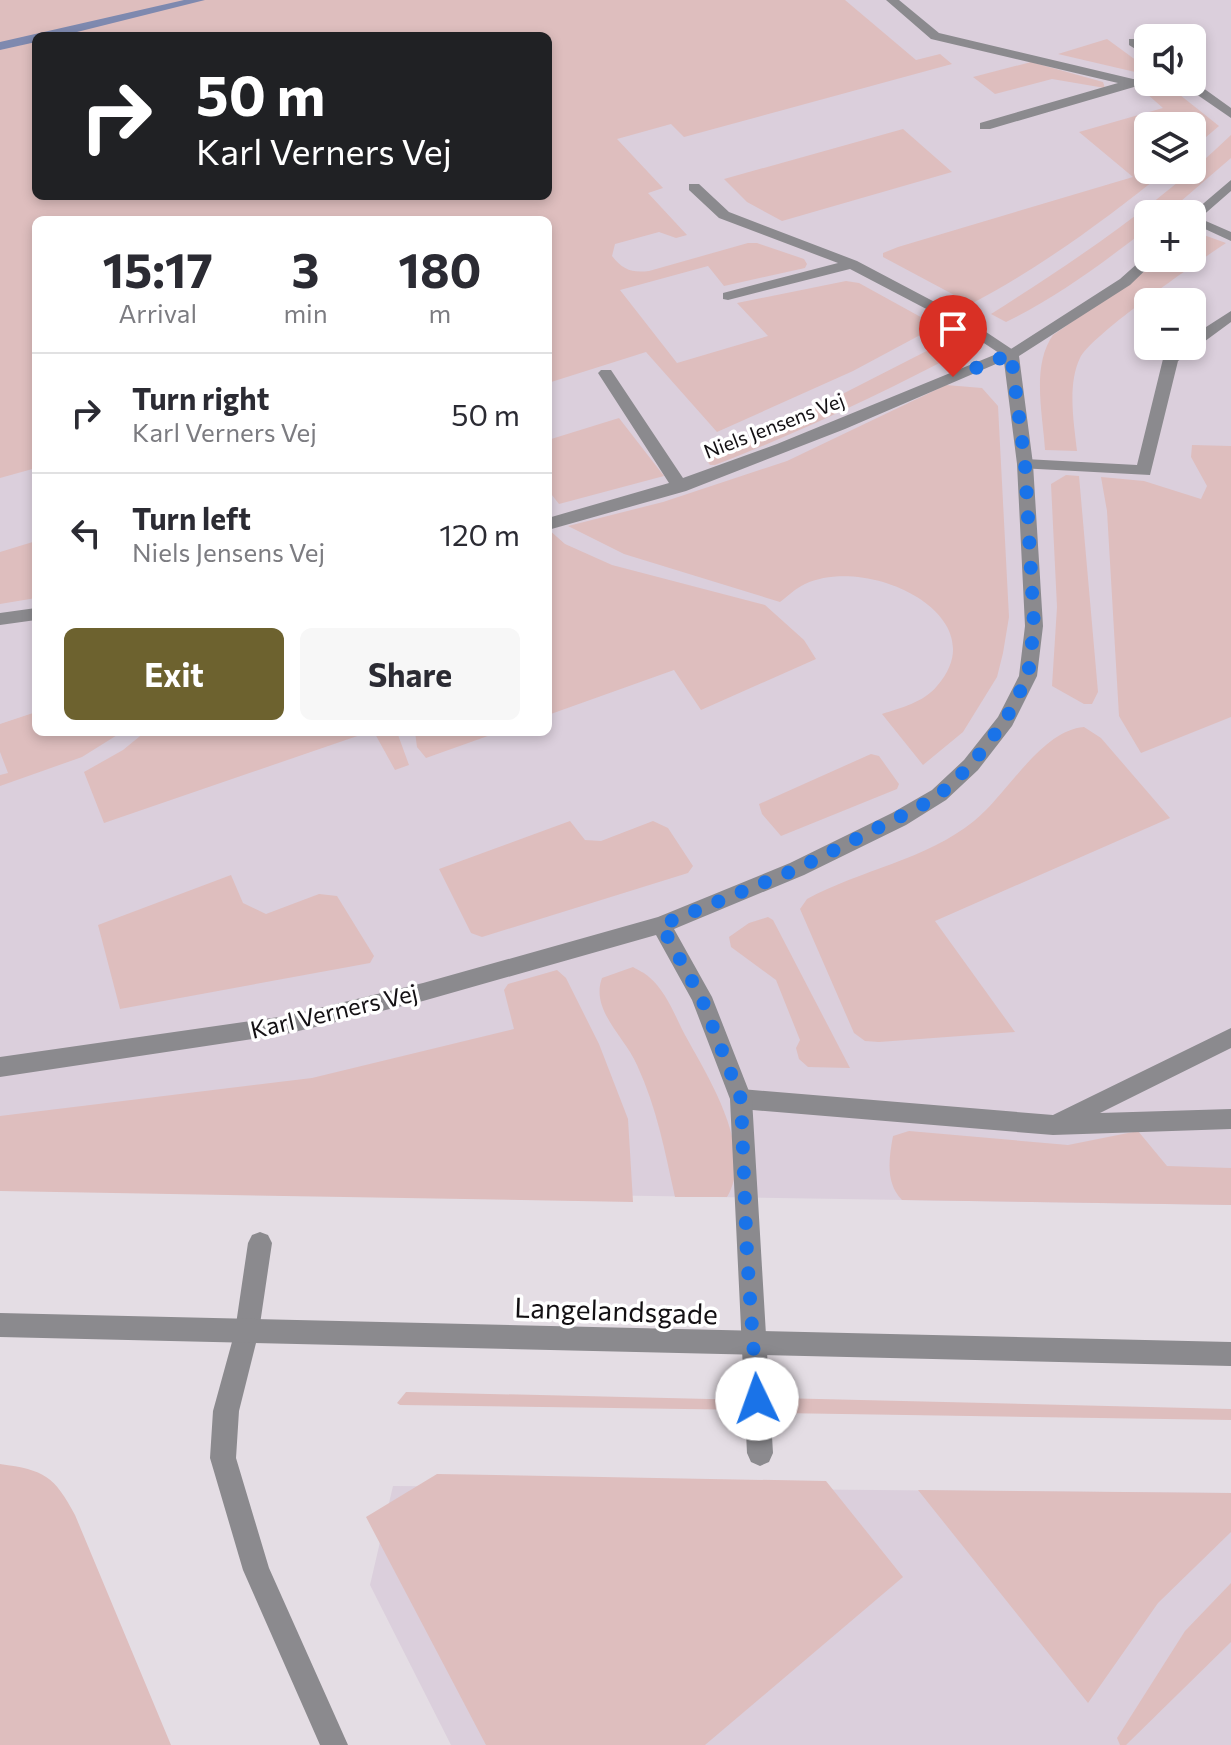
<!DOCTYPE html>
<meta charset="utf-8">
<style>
body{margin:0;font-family:Commissioner,sans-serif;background:#f7f7f7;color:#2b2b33;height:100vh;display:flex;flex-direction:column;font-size:30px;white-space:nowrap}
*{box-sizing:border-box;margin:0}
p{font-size:26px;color:#7c7c81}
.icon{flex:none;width:44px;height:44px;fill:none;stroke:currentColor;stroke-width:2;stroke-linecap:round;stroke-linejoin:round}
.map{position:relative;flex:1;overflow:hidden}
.drawer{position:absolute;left:32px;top:216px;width:520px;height:520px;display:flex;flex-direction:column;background:#fff;border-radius:12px;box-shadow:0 4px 12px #0003}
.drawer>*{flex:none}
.guide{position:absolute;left:32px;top:32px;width:520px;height:168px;border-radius:12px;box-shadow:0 4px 12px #0003;background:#202124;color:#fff;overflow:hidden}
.controls{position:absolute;left:1134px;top:24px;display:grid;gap:16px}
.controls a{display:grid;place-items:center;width:72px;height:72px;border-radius:12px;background:#fff;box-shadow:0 4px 12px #0003;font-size:40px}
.pin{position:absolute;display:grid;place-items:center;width:68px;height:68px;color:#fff;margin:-82px -34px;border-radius:50% 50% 50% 0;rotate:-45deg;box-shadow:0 0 8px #0007}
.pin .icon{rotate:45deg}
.me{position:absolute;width:88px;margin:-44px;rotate:357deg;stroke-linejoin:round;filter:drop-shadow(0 0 6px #0008)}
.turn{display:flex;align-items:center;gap:28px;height:168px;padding:0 32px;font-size:36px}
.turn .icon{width:104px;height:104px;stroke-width:2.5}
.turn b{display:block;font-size:56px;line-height:68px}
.eta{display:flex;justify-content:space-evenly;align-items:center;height:136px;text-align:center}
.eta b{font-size:48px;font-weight:700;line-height:56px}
.button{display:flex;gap:16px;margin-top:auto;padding:16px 32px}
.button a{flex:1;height:92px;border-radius:12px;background:#6d622f;color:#fff;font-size:32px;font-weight:700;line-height:92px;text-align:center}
.button a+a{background:#f7f7f7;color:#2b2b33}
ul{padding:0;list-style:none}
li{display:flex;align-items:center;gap:24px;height:120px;padding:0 32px;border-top:2px solid #e1e1e2}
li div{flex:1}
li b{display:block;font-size:30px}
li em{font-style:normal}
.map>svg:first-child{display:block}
.built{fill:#dbcfdc;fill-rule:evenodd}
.green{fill:#debebe;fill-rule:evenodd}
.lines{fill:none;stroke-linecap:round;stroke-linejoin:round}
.stream{fill:#7e89af;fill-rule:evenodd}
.service{fill:#8b8a8e;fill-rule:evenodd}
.minor{fill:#8b8a8e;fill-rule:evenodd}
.tertiary{fill:#8b8a8e;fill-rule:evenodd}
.route{stroke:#1a73e8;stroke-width:14;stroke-dasharray:0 25.2}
.labels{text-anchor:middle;stroke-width:7;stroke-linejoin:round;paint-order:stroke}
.far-street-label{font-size:20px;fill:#131013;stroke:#fff}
.street-label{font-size:24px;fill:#131013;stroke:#fff}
.near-street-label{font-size:28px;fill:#131013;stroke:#fff}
</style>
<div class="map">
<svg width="1231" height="1745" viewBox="0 0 1231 1745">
<rect width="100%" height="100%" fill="#e4dde4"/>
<path class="built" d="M0,0h1231v1205l-1231,-19zM36,36h512v160h-512zM1148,38h44v44h-44zM1148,126h44v44h-44zM1148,214h44v44h-44zM36,220h512v512h-512zM1148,302h44v44h-44z
M393,1486l838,7v252h-780l-81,-160z"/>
<path class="green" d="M0,0h845l71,60 24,-6 12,10 -268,73 -13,-13 -54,15 46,49 -15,5 39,42 -11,3 -17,-6 -44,12 -3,12c11,14 20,17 37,15l99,-28h9l47,16 3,5 -2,4 -81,18 -16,-20 -88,24 57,73 91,-27 -31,-33 109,-22 13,2 78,43 -84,45 -136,61 -71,-80 -98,31v-163h-512v248l-36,10zM548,36v160h-512v-160z
M1107,39l41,30v6l-90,-21z
M1031,62l72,20 2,6 -53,-9 -57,15 -22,-17z
M1162,90l13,1 44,35 -27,23v-23h-44v44h19c-62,50 -126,97 -196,134l-88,-47v-4l15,-6 235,-70 -54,-45 84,-24 -16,-14z
M903,129l49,43 -170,49 -35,-19 -23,-23z
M1231,135v23l-65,56h-18v14c-44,34 -92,70 -142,94l-15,-8c85,-54 167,-109 240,-179z
M1201,234l25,9c-27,18 -134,91 -146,115 -13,27 -6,65 -3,93l-32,-1c-2,-35 -14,-84 8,-115l111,-77h28v-21z
M956,336l13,6 1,5c-83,44 -167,84 -255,118h-5l-4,-5 2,-4 105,-47z
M946,385l36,3 16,18 11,211 -6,36 -6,24 -34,55 -40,33 -41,-51c19,-6 42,-12 55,-28 61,-69 -67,-132 -132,-102 -9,4 -17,12 -25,18l-156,-48 -56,-28 95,-24 124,-41z
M619,418l45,58 -105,28 -11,-14v-50z
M1192,445l39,1v271l-90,36 -22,-37 -12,-205 -6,-34 43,4 57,18 6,-13 -16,-29z
M1066,475l13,1 19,216 -6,12h-8l-32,-18 5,-79 -6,-123z
M548,529l17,15 47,21 153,40 39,35 12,19 -115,51 -27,-40 -126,45z
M36,541v57l-36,6v-52z
M36,712v20h86l-40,25 -82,29v-11l8,-2 -8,-21v-28z
M1084,727l17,11 69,80 -235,103 80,111 -136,10 -14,-1 -11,-8 -54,-124 7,-10c53,-29 119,-39 167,-78 34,-27 66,-90 110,-94z
M145,732h224l-265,91 -20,-51 39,-22z
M374,732h23l12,33 -14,5z
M415,732h84l-73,26 -9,-11z
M871,754l8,2 20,28 -2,5 -116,47 -19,-22 -3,-10z
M570,821l15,19 16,1 52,-20 15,7 25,38 -5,7 -206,64 -11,-4 -32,-64z
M231,875l12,28 23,11 53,-20 18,2 37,60 -4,7 -250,46 -22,-84z
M768,917l5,3 77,148 -42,-1 -9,-8 -3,-11 4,-8 -24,-60 -45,-33 -2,-10 20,-14z
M633,967c5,3 12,6 16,10 17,14 26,39 36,58 23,42 70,115 42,162h-52c-10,-45 -18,-89 -38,-132 -12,-28 -47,-55 -35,-87z
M557,970l9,8 33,66 29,75 5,83 -633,-11v-75l312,-38 202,-49 -10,-39 4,-6z
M909,1131l159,14 70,-14 29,35 64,2v37l-329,-5c-17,-17 -13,-42 -9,-64z
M406,1392l346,8 3,10 -355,-5 -3,-2z
M777,1398l454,11v11l-453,-7 -5,-7z
M0,1464c45,6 54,12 75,51l96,230h-171z
M437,1474l389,7 77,96 -198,168h-219l-120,-228z
M918,1490l313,3v39l-73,71 -70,100z
M1231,1583v59l-105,103h-6l-3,-7 68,-107z"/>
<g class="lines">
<path class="stream" d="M184,0h21l-144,36h-25v6l-36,8v-8z"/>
<path class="service" d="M886,0h13l40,33 194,46h15v3l44,-2 39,28v10l-48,-33 -49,2 -144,42h-10v-6l138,-40 -187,-44z
M1129,39h8l11,8v10l-19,-12z
M689,184h10l30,28 128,49 108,57 54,36 -174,75 -159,62 -138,39v-12l121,-35 -71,-110 3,-3h10l72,108 94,-34 222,-91 -44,-29 -105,-55 -122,31 -5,-1v-6l115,-30 -119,-45 -30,-28z
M1192,215l39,17v9l-39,-18z
M1231,311v11l-53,39 -28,114 -131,-7 -2,-4 8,-5 112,6 26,-106 15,-13h14v-10z
M36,608v12l-36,5v-12z
M1231,1028v20l-131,65 131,-4v20l-178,6 -312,-26 -8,-3 -3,-7 3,-7 8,-3 312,26z"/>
<path class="minor" d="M1231,180v11l-39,34 -1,-11z
M1148,254v4h10l-28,27 -111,71 14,108 10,162 -6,50 -25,50 -34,44 -32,30 -40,25 -102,50 -130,54 38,68 40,102 21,354 -4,9 -9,4 -9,-4 -4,-9 -17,-354 -38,-99 -36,-65 -233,66 -137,33 -286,43v-20l286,-41 137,-33 235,-66 132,-54 102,-50 40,-23 32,-30 34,-43 21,-41 6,-50 -8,-162 -14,-110 117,-75z
M260,1232l8,3 4,8 -13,88 -20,80 -3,47 33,110 79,177h-28l-77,-175 -33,-112 3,-47 22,-80 13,-88 4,-8z"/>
<path class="tertiary" d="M0,1313l1231,29v24l-1231,-29z"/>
</g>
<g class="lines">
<path class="route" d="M757,1399l-10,-144 -6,-156 -40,-102 -40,-72 136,-56 122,-62 20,-12 32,-30 34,-44 23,-45 6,-50 -9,-162 -14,-110 -58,23"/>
</g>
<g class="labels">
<g class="far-street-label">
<text transform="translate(774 426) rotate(-21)" y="7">Niels Jensens Vej</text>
</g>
<g class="street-label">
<text transform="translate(334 1012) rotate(-13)" y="8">Karl Verners Vej</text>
</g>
<g class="near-street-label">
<text transform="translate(616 1311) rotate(2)" y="10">Langelandsgade</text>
</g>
</g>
</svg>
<div class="controls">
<a><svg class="icon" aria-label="sound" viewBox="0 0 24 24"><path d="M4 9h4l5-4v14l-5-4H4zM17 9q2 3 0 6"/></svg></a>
<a><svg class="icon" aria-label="layers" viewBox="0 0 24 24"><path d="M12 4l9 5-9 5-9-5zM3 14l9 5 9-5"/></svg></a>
<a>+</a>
<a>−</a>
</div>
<div class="pin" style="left:953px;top:377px;background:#d93025"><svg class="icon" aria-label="arrive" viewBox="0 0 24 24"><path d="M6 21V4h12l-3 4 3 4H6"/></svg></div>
<svg class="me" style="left:757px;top:1399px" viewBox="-20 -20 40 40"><circle r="19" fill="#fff"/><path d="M0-13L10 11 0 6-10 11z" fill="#1a73e8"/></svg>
<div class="guide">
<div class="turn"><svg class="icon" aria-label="right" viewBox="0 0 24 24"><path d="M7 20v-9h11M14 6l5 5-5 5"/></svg><div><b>50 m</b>Karl Verners Vej</div></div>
</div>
<section class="drawer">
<div class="eta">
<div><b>15:17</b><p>Arrival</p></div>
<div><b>3</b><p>min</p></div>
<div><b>180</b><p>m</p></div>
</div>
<ul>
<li><svg class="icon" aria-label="right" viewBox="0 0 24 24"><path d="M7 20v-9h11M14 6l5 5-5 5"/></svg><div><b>Turn right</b><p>Karl Verners Vej</p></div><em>50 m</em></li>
<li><svg class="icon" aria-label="left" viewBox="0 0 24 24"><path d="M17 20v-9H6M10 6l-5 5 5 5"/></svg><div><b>Turn left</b><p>Niels Jensens Vej</p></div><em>120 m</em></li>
</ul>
<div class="button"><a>Exit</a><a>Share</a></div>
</section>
</div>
